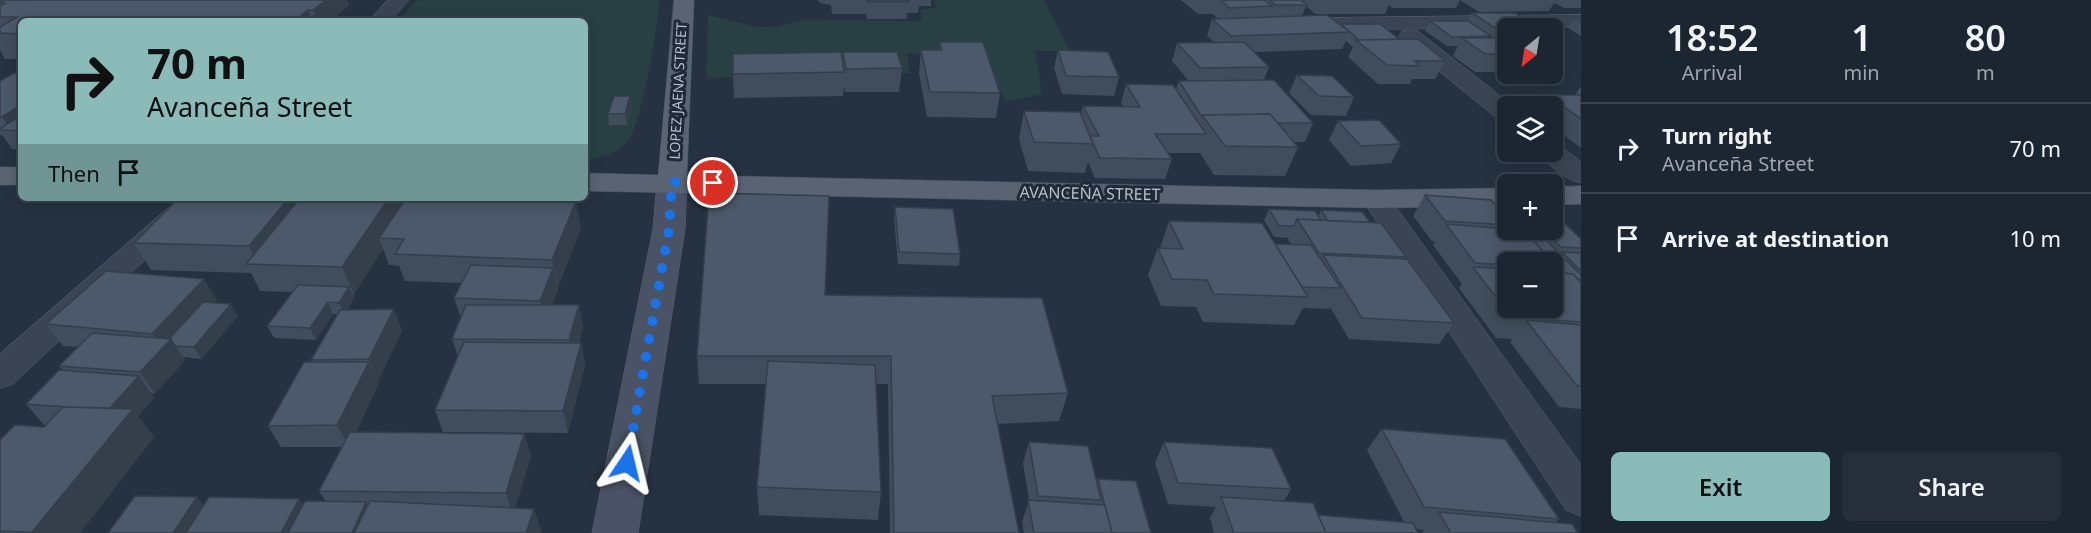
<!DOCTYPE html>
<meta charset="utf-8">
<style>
body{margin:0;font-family:"Noto Sans",sans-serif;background:#252e3a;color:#f1f3f6;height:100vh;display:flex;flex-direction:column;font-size:22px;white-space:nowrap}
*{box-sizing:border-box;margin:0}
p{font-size:20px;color:#a0a5ac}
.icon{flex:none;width:33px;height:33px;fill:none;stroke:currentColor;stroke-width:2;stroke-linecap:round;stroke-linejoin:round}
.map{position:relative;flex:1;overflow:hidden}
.drawer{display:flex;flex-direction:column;background:#1c2632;width:510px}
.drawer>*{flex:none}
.top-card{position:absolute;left:18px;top:18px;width:570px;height:183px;border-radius:9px;box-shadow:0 3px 15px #0003,0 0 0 2px #3a434d;background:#8bbbb9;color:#111;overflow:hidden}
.needle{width:39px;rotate:210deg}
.controls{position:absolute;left:1497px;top:18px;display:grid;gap:12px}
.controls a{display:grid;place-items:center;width:66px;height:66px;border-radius:9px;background:#1c2632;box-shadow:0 3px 15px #0003,0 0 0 2px #3a434d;font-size:30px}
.pin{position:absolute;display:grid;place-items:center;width:51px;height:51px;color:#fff;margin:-26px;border:3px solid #fff;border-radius:50%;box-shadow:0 2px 6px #0007}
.me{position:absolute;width:66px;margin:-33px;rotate:10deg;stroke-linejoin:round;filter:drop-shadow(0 0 4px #0008)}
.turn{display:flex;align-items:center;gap:21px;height:126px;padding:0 30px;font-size:27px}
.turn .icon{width:78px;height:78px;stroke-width:2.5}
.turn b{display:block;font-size:42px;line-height:51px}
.then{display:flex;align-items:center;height:57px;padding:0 30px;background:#0003;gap:12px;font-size:22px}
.eta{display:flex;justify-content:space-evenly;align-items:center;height:102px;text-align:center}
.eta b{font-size:36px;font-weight:600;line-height:42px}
.button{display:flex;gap:12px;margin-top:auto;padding:12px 30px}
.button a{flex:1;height:69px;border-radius:9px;background:#8bbbb9;color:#111;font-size:24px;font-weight:600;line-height:69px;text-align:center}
.button a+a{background:#252e3a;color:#f1f3f6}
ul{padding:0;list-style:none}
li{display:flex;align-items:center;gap:18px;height:90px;padding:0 30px;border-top:2px solid #3a434d}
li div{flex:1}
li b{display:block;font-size:22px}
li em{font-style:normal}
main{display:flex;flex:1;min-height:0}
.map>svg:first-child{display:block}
.green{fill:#284043}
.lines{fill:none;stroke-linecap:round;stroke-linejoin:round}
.minor-casing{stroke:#59626f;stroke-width:1}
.secondary-casing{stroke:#59626f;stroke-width:1}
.primary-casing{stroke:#444d5b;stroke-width:1}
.minor{fill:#3b4452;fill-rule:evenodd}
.secondary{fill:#495365;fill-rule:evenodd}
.primary{fill:#596372;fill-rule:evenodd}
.wall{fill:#414d5c;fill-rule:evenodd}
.shaded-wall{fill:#353e4b}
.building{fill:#4c596b;stroke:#353e4b;stroke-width:1.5}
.route{stroke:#1a73e8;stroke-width:10;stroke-dasharray:0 18}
.labels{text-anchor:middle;stroke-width:6;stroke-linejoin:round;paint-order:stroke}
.far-street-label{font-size:14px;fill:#b8bfcc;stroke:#1f2937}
.street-label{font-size:16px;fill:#b8bfcc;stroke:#1f2937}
</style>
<main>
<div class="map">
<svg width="1581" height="533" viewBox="0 0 1581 533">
<rect width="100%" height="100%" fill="#263242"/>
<path class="green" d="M417,0h243c-3,27 -18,126 -33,142 -10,11 -28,16 -42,18v-139h-187z
M934,0h110l26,51h-35l7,43 -37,8 -20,-49 -78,1 3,19 -204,5 2,-63 49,12h18l27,-7 120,1 -2,-12 16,-1z"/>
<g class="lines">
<g class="minor-casing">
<path id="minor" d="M388,0h21l-19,21h-21z
M1581,15v12l-279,3 -7,-2 -3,-4 3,-4 7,-2z
M1410,30l8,1 95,75h-5v16l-9,-2 -97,-79 -3,-5 3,-5z
M1552,144l9,2 20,16v21c-15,-3 -35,-18 -42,-31h13z
M1376,190l10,3 195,272v51l-15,-6 -204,-311 4,-6z
M180,198h31l-198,186 -13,4v-34z"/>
</g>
<g class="secondary-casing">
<path id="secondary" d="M672,173l10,3 5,6 -2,47 -47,304h-46l61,-304 4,-47 5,-6z"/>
</g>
<g class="primary-casing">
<path id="primary" d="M674,0h20l-7,175 689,15 132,-2v18l-132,2 -791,-17v-18l73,2z
M0,167h21v18h-21z
M1581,186v18l-29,1v-18z"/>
</g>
<use href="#minor" class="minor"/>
<use href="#secondary" class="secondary"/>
<use href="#primary" class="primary"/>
</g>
<path class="wall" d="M0,0h347l2,5 -12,11 2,5h-318v38h-16l-5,-9z
M818,0h113v6h-12l-1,7h-11v6h-40l-1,-5h-34l-1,-9 -11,-2z
M1181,0h279l-4,8h-64l-3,-3 -4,9h-70l-9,-8 -4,10 38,9 1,-1 58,15 46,22 -10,18h-23l-2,5h-32l-30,-27 5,-10 -7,-6 -4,8 -88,3 15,15 -5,13 49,43 -8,19h-11l4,5 -13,29 -71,-1 -14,-22h-32l4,6 -7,20 -70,-1 -7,-16 -3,11 -57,-2 -9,-32 5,-28 57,4 2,-9 40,1 -2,-4 5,-19 50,5 3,-8h10l-17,-20 5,-18 37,-1 -7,-6 5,-17 5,-1 -4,-4h-15z
M1460,0h121v8h-17l-10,-5 -5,8 -70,1z
M1472,13l69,15h-33v44h-33l-22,-16 5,-10h-11l-22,-15 5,-10h38z
M1574,18h7v18l-13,-8z
M940,42l60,51 -4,25 -69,-1 -8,-44 2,-23h18z
M1058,50l61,27 -5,19 -52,-2 -8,-26z
M843,52l59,16 -3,24h-54l-1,-6 -1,10 -109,2 -1,-24 110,-12z
M21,73v76h-9l-9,-13 -3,-1v-54z
M1297,75l57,22 -8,19 -35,-1 -22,-22z
M1581,86v62l-29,-22v-20h-12l8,-11h27z
M632,106l-5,19h-18l-1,-11z
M1338,121l63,23 -10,19 -40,3 -22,-26z
M1425,195l78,18 5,1v16h44l29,9v170l-22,-2 -49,-65 2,-3 -16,-1 -37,-50 3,-4 -29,-39 2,-3 -3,-1 -19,-25zM1508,262h44v46h-44z
M526,200l55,28 -23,59v2l-6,16h27l4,22 -4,16h2l4,21 -17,69 -125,-1 -8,-22 23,-54 -6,-17 9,-21 -7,-20 7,-15 -56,-2 -6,-15 -10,-1 -6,-16 -29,45h-1l1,4 -7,12 47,-1 8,22 -24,50h-1l2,2 -23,49 168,2 7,22 -16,52 -311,-3 95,-6 4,6 23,-3 -7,-11 23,-44h-61l-13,-21 44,-64 -1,-2 26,-46h-4l-17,26 -42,-2 -7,-12 26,-34 -33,-1 -9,-18 -100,-3 -17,-27z
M895,207l65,47 -1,12 -61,-2 -4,-46z
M1269,209l49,7 3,-6 49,12 36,35 -1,2 49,64 -15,21 -90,-5 -19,-32 -1,2 -26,-1 -9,17 -91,-3 -7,-15 -35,-1 -13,-31 10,-27h2l9,-27 106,23h16l-3,-4 1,-2 -15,-1 -10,-17z
M825,295l243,98 -9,28 -62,3 22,109h-129l-2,-149h-12l5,108 -3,28 -119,-5 -2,-28 9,-103h-67l-2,-28z
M217,300l-3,3 24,13 -37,43 -18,-2 2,3 -30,34 -4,-1 3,5 -16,18 16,21 -74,96h-80v-93l44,-13 2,-2h-2l-18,-21 37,-33 -4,-5 19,-19 -15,-1 -17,-22z
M1382,429l177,90 -4,4 23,10h-156l2,-3 -8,-1 2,4h-204l-4,-15 6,-11 -48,-3 -13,-41 9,-21 127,47 -7,12 34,15 86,6 -37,-72z
M1029,442l67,41 2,-4 53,54h-127l-2,-11 7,-22 -6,-37z"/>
<path class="shaded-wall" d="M323,0h24l2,5 -12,11 2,5h-22l-4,-11z
M308,10l4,11h-17z
M630,96l2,10 -5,19 -2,-11z
M21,105v26l-10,-1 -9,-13z
M289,198h31l-62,66 -9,-18z
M389,198h21l-31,40 4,11 -29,45 -12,-27z
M509,198h17l1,4 -19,-3z
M576,201l5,27 -23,59 -6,-27z
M553,268l5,21 -13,33 -5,-21z
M204,279l13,21 -42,45 10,15 -30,34 -15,-22 22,-23 -10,-15z
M349,287l5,11 -10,16 -5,-11z
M328,302l5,12 -17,26 -6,-12z
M231,304l7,12 -37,43 -7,-12z
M579,305l4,22 -9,34 -5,-21z
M394,309l8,22 -24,50 -9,-22z
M581,343l4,21 -17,69 -5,-22z
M369,362l10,21 -30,64 -12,-22z
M139,376l15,22 -16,18 16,21 -74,96h-47l-1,-1 76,-122z
M524,434l7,22 -18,58 -7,-21z
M197,497l16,21 -10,15h-30z
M299,499l13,21 -6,13h-25z
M366,502l12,22 -4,9h-22z
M534,509l8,24h-16z"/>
<path class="building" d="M4,0h322l-13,10h-5l-13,11h-274v13l-21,-1v-6l17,-10h-17v-11l5,-3 -5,-1z
M868,0h40v2h-40z
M1221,0h43l8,6 -43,2z
M1270,0h31l6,5h-32z
M1472,13h43l26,15h-46z
M1327,15l23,17 -119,4 -19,-17z
M1574,18h7v4z
M1430,21h38l23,15 -39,1z
M1341,24h39l19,15 -40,1z
M1462,38h46v16h-23z
M1418,39l27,22h-30l4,5 -32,-1 -31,-25z
M940,42h43l17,51 -70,-1 -9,-42h21z
M1244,42l25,25 -69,1 -23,-25z
M1058,50l50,2 11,25 -53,-1z
M841,52l3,20 -111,2v-20z
M843,52h54l5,16 -56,1z
M14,73h7v32l-19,12h-2v-36z
M1297,75l35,1 22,21 -35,-1z
M1274,80l39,43h-35l-8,-9 -68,1v2l-23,-36z
M1126,84l47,1 33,49h-51l17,25 -72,-1 -10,-22h9l-16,-30 57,1z
M1548,95h33v24z
M614,96h16l-5,18h-17z
M1024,111l56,1 13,32 -59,-2z
M1270,114l28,33 -73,-1 -23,-31z
M21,115v16l-21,-1v-1z
M1379,120l22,24 -40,2 -23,-25z
M709,193l120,3 -4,99 217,3 26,95 -76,3 27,137h-125l-3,-177h-194z
M1425,195l66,5 17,19v6l-63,-4z
M179,198h110l-40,48 -115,-3z
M300,198h89l-47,69 -96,-3z
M406,198h103l-1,1 68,2 -24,59 -157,-6 9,-15 -25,-1z
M895,207l58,2 7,45 -61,-2z
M1269,209l46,2 6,9 -24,-1 -3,7h-15z
M1321,210l41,2 8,10 -42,-1z
M1503,213l5,1v5z
M1552,213h2l27,26v9l-20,-1 -18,-17h9z
M1297,219l84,4 25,34 -87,-4z
M1169,221l93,2 46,74 -94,-3 -7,-14 -35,-1 -14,-31 25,1z
M1446,224l62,5v1h16l35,39 -7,-1v-6h-44v3l-33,-2z
M1521,230h15l45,45v4h-3l-5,-5 -17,-2 3,-3 -35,-39z
M1275,244l36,1 30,43 -39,-1z
M1562,252l19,1v18z
M1323,255l84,4 47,64 -92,-5z
M471,265l82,3 -13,33 -86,-3z
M1473,267l35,2v39h44v-36l21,2 8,9v39l-70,-5z
M106,271l98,8 -52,55 -106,-10z
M298,285l51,2 -10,16 -11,-1 -18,26 -43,-2z
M203,302l28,2 -37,43 -19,-1 -4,-7h-2z
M466,305h113l-10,35 -117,-1z
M394,309l-25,50 -58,1 29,-50z
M1526,320l55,5v61h-4z
M92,333l79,6 -31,33 -81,-6z
M464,342l117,1 -18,68 -128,-1z
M768,361l107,4 6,127 -124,-5z
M304,362h65l-32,63 -69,1z
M59,370l80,6 -29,32 -43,-1 -41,-3z
M63,407l70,2 -101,123 -32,-1v-91l15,-15 29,2z
M1382,429l123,10 54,80 -135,-12z
M350,432l174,2 -18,59 -187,-2z
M1029,442l59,4 13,54 -63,-4z
M1164,442l108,6 19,41 -113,-6z
M1098,479l38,2 15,52h-39z
M135,496l62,1 -24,36h-65z
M209,497l90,2 -18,34h-95z
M1221,497l92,6 13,30h-92z
M1028,500l77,5 7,28h-78z
M305,501l61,1 -14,31h-64z
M370,501l164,8 -8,24h-172z
M1439,512l133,12 6,9h-127z
M1318,515l95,8 5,10h-92z"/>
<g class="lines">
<path class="route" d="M627,463l42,-234 3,-47 41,1"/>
</g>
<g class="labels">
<g class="far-street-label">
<text transform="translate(678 91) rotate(-87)" y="5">LOPEZ JAENA STREET</text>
</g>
<g class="street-label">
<text transform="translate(1090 193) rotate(1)" y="6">AVANCEÑA STREET</text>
</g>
</g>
</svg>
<div class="controls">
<a><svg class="needle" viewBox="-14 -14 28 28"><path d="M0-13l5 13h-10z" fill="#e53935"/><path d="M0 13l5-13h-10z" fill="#a0a5ac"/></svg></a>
<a><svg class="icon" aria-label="layers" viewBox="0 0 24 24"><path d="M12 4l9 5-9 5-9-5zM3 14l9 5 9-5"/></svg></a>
<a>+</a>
<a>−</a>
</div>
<div class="pin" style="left:713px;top:183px;background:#d93025"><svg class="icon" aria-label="arrive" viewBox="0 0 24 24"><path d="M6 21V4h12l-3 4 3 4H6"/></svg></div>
<svg class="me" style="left:627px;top:463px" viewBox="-20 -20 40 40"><path d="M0-17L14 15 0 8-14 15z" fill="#1a73e8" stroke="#fff" stroke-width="4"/></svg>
<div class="top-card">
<div class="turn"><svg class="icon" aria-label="right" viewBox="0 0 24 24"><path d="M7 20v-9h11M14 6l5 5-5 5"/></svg><div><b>70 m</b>Avanceña Street</div></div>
<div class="then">Then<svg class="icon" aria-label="arrive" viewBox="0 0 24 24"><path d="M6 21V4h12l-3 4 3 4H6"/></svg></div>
</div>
</div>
<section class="drawer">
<div class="eta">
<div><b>18:52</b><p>Arrival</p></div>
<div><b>1</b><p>min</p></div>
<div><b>80</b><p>m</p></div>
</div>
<ul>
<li><svg class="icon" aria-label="right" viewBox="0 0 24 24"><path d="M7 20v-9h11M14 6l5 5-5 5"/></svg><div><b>Turn right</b><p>Avanceña Street</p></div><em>70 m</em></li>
<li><svg class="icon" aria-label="arrive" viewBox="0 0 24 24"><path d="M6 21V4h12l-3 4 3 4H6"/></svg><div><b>Arrive at destination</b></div><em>10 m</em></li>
</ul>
<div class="button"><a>Exit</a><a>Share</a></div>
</section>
</main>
